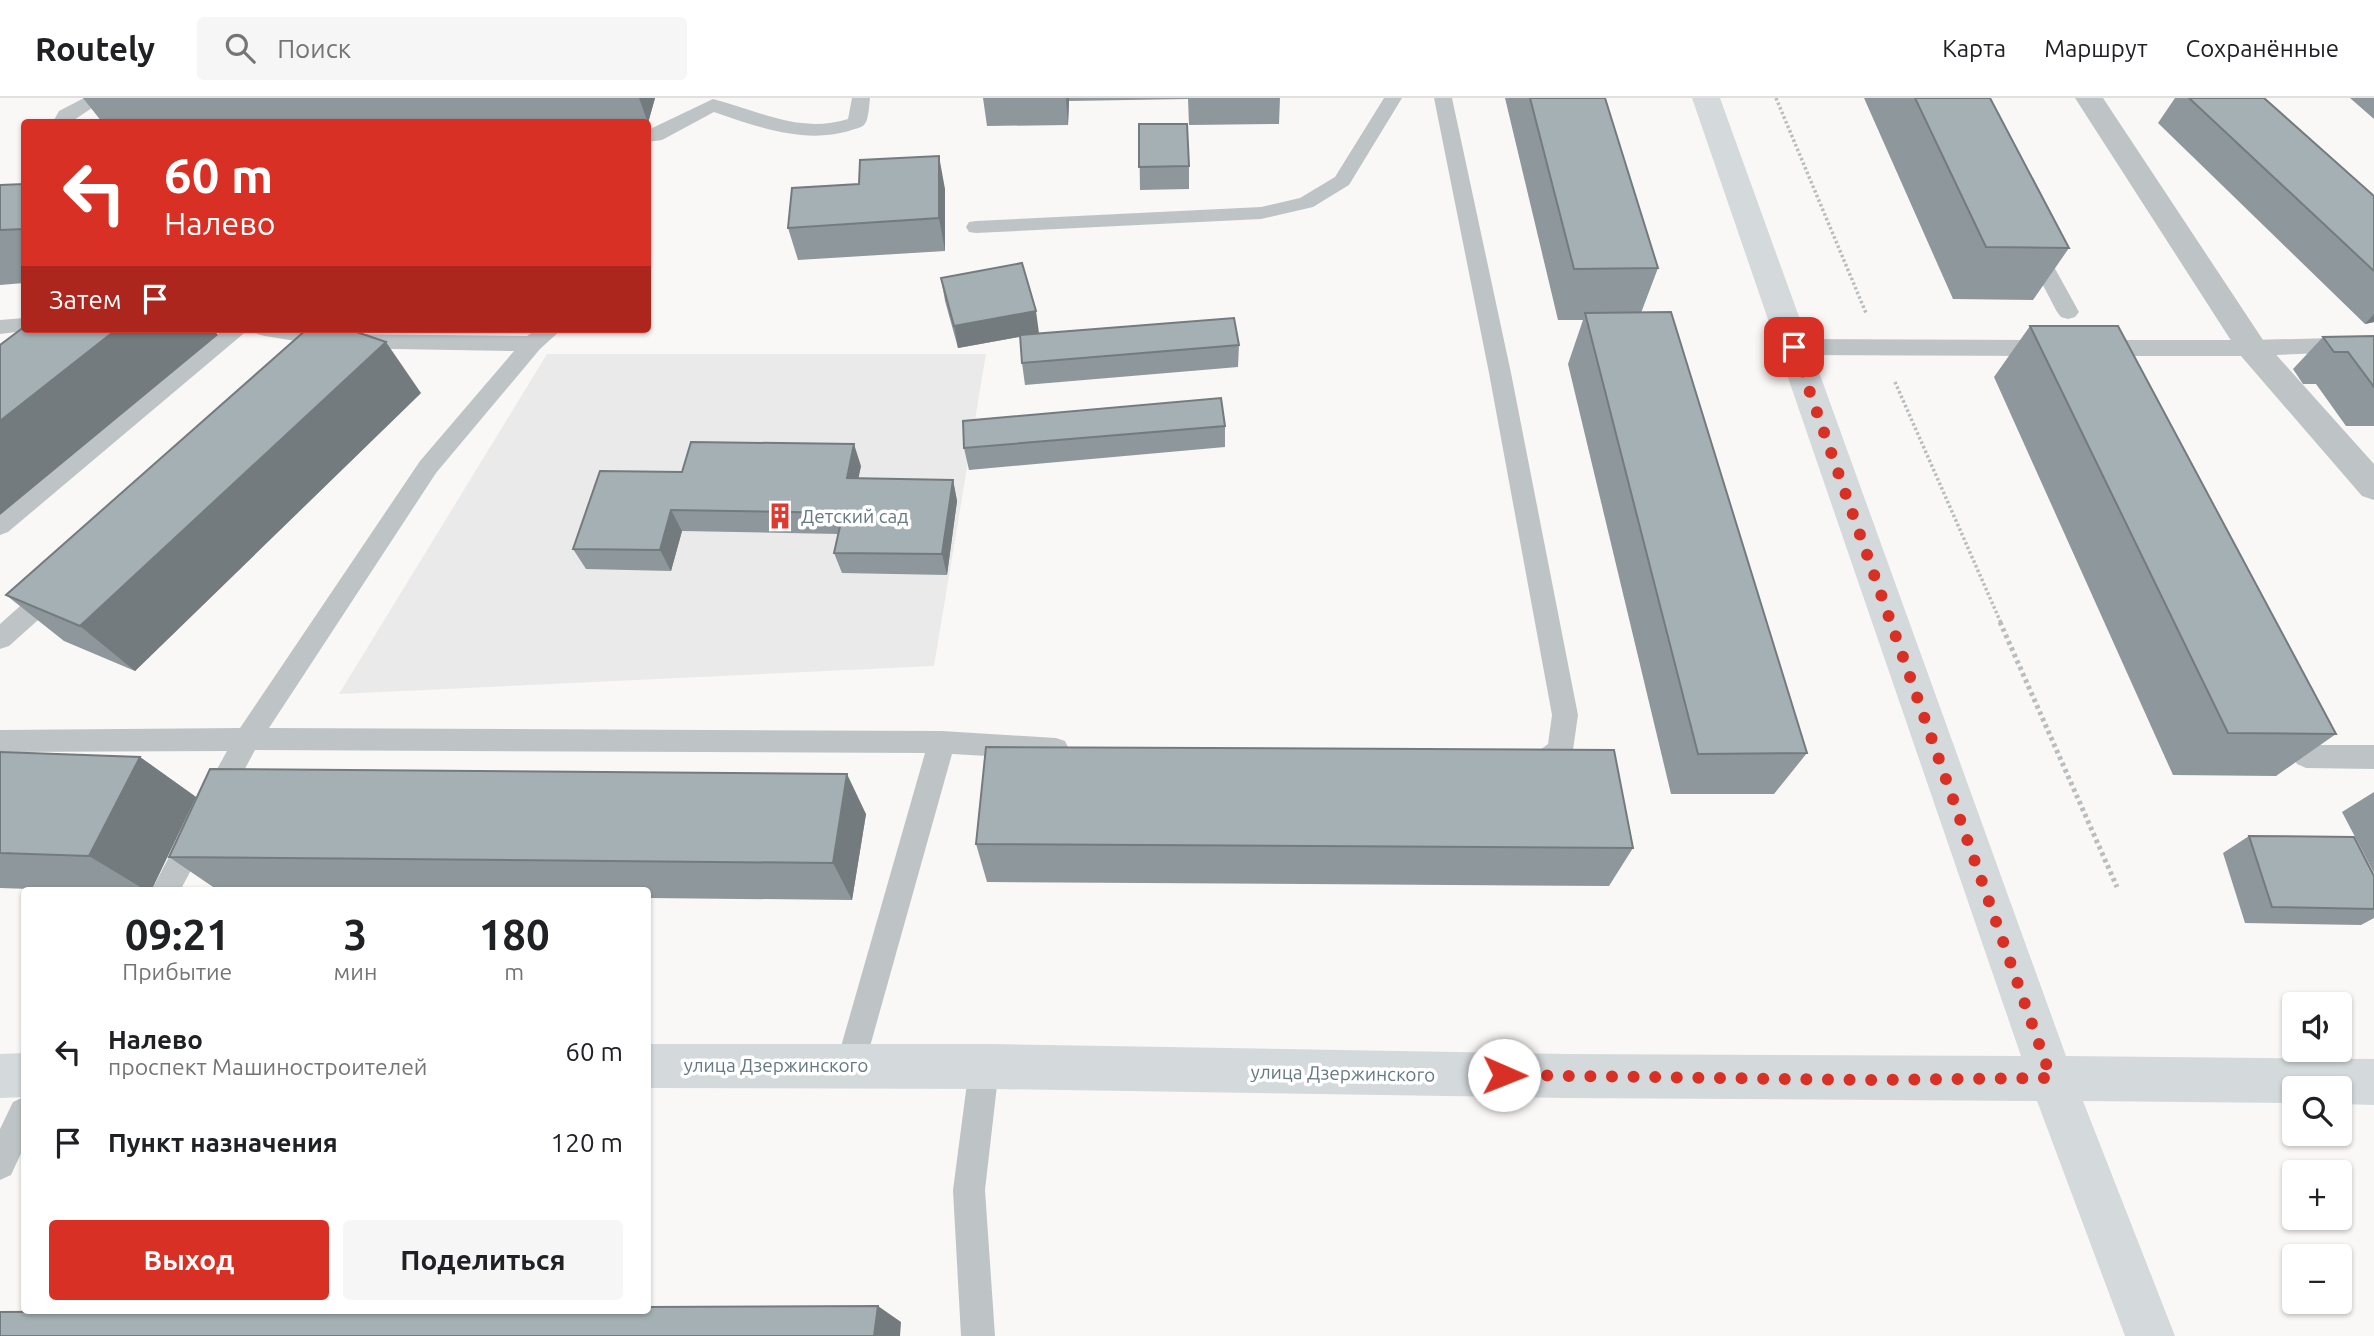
<!DOCTYPE html>
<html lang="ru">
<meta charset="utf-8">
<style>
body{margin:0;font-family:Ubuntu,sans-serif;background:#f6f6f6;color:#202124;height:100vh;display:flex;flex-direction:column;font-size:26px;white-space:nowrap}
*{box-sizing:border-box;margin:0}
p{font-size:23px;color:#757577}
.icon{flex:none;width:38px;height:38px;fill:none;stroke:currentColor;stroke-width:2;stroke-linecap:round;stroke-linejoin:round}
.map{position:relative;flex:1;overflow:hidden}
.sheet{position:absolute;left:21px;top:789px;width:630px;height:427px;display:flex;flex-direction:column;background:#fff;border-radius:7px;box-shadow:0 2px 5px #0004}
.sheet>*{flex:none}
.top-card{position:absolute;left:21px;top:21px;width:630px;height:214px;border-radius:7px;box-shadow:0 2px 5px #0004;background:#d93025;color:#fff;overflow:hidden}
.fabs{position:absolute;left:2282px;top:894px;display:grid;gap:14px}
.fabs a{display:grid;place-items:center;width:70px;height:70px;border-radius:7px;background:#fff;box-shadow:0 2px 5px #0004;font-size:35px}
.pin{position:absolute;display:grid;place-items:center;width:60px;height:60px;color:#fff;margin:-30px;border-radius:14px;box-shadow:0 4px 10px #0006}
.me{position:absolute;width:77px;margin:-38px;rotate:91deg;stroke-linejoin:round;filter:drop-shadow(0 0 5px #0008)}
.turn{display:flex;align-items:center;gap:24px;height:147px;padding:0 28px;font-size:32px}
.turn .icon{width:91px;height:91px;stroke-width:2.5}
.turn b{display:block;font-size:49px;line-height:60px}
.then{display:flex;align-items:center;height:66px;padding:0 28px;background:#0003;gap:14px;font-size:26px}
.eta{display:flex;justify-content:space-evenly;align-items:center;height:119px;text-align:center}
.eta b{font-size:42px;font-weight:700;line-height:49px}
.button{display:flex;gap:14px;margin-top:auto;padding:14px 28px}
.button a{flex:1;height:80px;border-radius:7px;background:#d93025;color:#fff;font-size:28px;font-weight:700;line-height:80px;text-align:center}
.button a+a{background:#f6f6f6;color:#202124}
ul{padding:0;list-style:none}
li{display:flex;align-items:center;gap:21px;height:91px;padding:0 28px}
li div{flex:1}
li b{display:block;font-size:26px}
li em{font-style:normal}
header{display:flex;align-items:center;gap:42px;box-sizing:border-box;height:98px;padding:0 35px;background:#fff;border-bottom:2px solid #e0e0e0}
header strong{font-size:33px}
nav{display:flex;gap:38px;margin-inline-start:auto;font-size:24px}
.search{width:490px;height:63px;background:#f6f6f6;display:flex;align-items:center;gap:18px;box-sizing:border-box;padding:0 24px;border-radius:7px;color:#757577;font-size:26px}
.map>svg:first-child{display:block}
.built{fill:#eaeaea}
.lines{fill:none;stroke-linecap:round;stroke-linejoin:round}
.path-far1{stroke:#b9bdbf;stroke-width:3.5;stroke-dasharray:2.5 2.5;stroke-linecap:butt}
.path{stroke:#b9bdbf;stroke-width:5;stroke-dasharray:3.5 3.5;stroke-linecap:butt}
.lane{fill:#bec4c6;fill-rule:evenodd}
.street{fill:#bec4c6;fill-rule:evenodd}
.primary{fill:#d4d9dc;fill-rule:evenodd}
.wall{fill:#8e979b}
.shaded-wall{fill:#747b7e}
.building{fill:#a5b0b4;stroke:#747b7e;stroke-width:2}
.route{stroke:#d93025;stroke-width:12;stroke-dasharray:0 21.6}
.labels{text-anchor:middle;stroke-width:7;stroke-linejoin:round;paint-order:stroke}
.poi-label{font-size:19px;fill:#657a80;stroke:#fff;text-anchor:start}
.street-label{font-size:19px;fill:#657a80;stroke:#fff}
</style>
<header>
<strong>Routely</strong>
<div class="search"><svg class="icon" aria-label="search" viewBox="0 0 24 24"><circle cx="10" cy="10" r="6"/><path d="M15 15l6 6"/></svg>Поиск</div>
<nav><a>Карта</a><a>Маршрут</a><a>Сохранённые</a></nav>
</header>
<div class="map">
<svg width="2374" height="1238" viewBox="0 0 2374 1238">
<rect width="100%" height="100%" fill="#f9f8f6"/>
<path class="built" d="M547,256h439l-52,312 -595,28z"/>
<g class="lines">
<path class="path-far1" d="M1776,0l90,215
M1895,284l106,241"/>
<path class="path" d="M2000,524l117,265"/>
<path class="lane" d="M84,0h23l-36,24h-18l6,-11z
M852,0h18c-1,7 -1,22 -6,27 -3,3 -11,4 -15,6 -45,13 -92,-4 -135,-19l-52,28 -14,2v-12l65,-31c47,12 86,35 135,20z
M1384,0h18l-53,87 -36,22 -52,12 -285,14 -7,-1 -3,-5 3,-5 7,-1 285,-14 39,-9 35,-21z
M1434,0h18l59,275 67,342 -5,35 -4,8 -26,21 -10,4 -10,-4 -3,-8 3,-8 25,-19 4,-29 -63,-342z
M2032,140l7,2 3,5 37,67 -4,5 -7,2 -7,-2 -4,-5 -35,-67 3,-5z
M24,220v11l8,1 -32,4v-14z
M224,231h25l-241,203 -8,3v-22z
M254,231h56l28,5 189,2 10,-7h25l-22,20 -104,124 -167,255 673,3 114,7 9,3 4,8 -4,8 -9,3 -104,-6 -90,321 -11,4 -11,-4 -4,-11 89,-311 -670,-3 -30,56 -10,4 -10,-4 -4,-8 26,-47 -227,1v-22l240,-2 180,-267 94,-110 -176,-3 -73,-12 -8,-2z
M2374,239v14l-122,5h-156l-8,-3 -3,-5 3,-5 8,-3h156z
M1794,241l256,1 8,3 3,5 -3,5 -8,3 -256,-1 -8,-3 -3,-5 3,-5z
M56,481l9,3 3,7 -3,7 -56,50 -9,3v-25l47,-42z
M2289,616l9,3 16,28h60v24l-68,-1 -9,-4 -21,-39 4,-8z
M197,722l10,3 4,9 -31,59h-29l36,-68z
M984,955l11,4 4,11 -14,122 10,146h-34l-8,-146 16,-122 4,-11z
M24,999v50l-13,28 -11,5v-51l13,-27z"/>
<path class="street" d="M2075,0h28l160,242 111,124v36l-12,-4 -121,-140z"/>
<path class="primary" d="M1692,0h28l346,958 308,3v46l-34,-1v-16h-46v15l-211,-2 92,235h-50l-88,-235 -470,-3 -574,-9 -345,-1v-44h345l574,10 454,2z
M24,955v44l-24,1v-44z"/>
</g>
<path class="wall" d="M83,0h572l-7,25 -546,-1z
M983,0h297l-1,26 -90,1 -1,-26 -119,2 -1,24 -81,1z
M1505,0h100l53,170 -17,45 166,440 -33,41h-103l-103,-430 15,-44h-25z
M1864,0h126l79,150 -36,52 -80,-1z
M2175,0h89l110,98v126l-9,2 -207,-201z
M2350,0h24v21z
M1139,26l50,42v23l-49,1z
M24,86v99l-24,2v-100z
M945,91v62l-147,9 -10,-32z
M941,180l98,55 -8,2 208,10 -1,22 -213,18 -3,-22 -2,-26 -62,11 -13,-47z
M2030,228l306,408 -60,42 -103,-1 -179,-398z
M2374,238v90h-28l-30,-42h-13l-10,-15 30,-32z
M421,295l-286,278 -71,-30 -58,-46z
M1225,328v21l-256,23 -5,-22z
M861,368l-3,12 95,2 4,21 -10,74 -105,-2 -8,-20 4,-19 -156,-3 -11,40 -85,-2 -13,-20 109,-77z
M0,654l140,5 56,40 -45,94h-59l-92,-3z
M2374,694v81l-32,-61z
M866,716l-14,86 -204,-2v-7h-429l-50,-34z
M2249,738l125,40v42l-13,7 -116,-2 -22,-70z
M976,746l657,4 -24,38 -622,-4z"/>
<path class="shaded-wall" d="M639,0h16l-7,25z
M1066,0h3v3l-1,24z
M939,58l6,33v62l-6,-33z
M1036,213l3,22 -81,15 -4,-22z
M2374,216v8l-9,2z
M117,231h96l5,6 -218,180v-94z
M386,244l35,51 -286,278 -55,-45z
M854,346l7,22 -7,34 -7,-22z
M953,382l4,21 -10,74 -5,-21z
M671,412l11,21 -11,40 -11,-21z
M140,659l56,40 -45,94h-4l-58,-35z
M847,676l19,40 -14,86 -19,-37z
M878,1208l23,16 -1,14h-26z"/>
<path class="building" d="M1530,0h75l53,170 -84,1z
M1915,0h75l79,150 -83,-1z
M2189,0h75l110,98v75z
M1139,26h48l2,42 -50,1z
M939,58v62l-151,10 4,-40 67,-4 1,-24z
M24,86v45l-24,1v-45z
M1022,165l14,48 -82,15 -13,-48z
M1671,214l136,441 -109,1 -113,-441z
M1234,220l5,27 -217,18 -2,-28z
M2030,228h88l218,408 -108,-1z
M24,229v2h93l-117,92v-76z
M307,231h41l38,13 -306,284 -74,-31z
M2374,238v51l-26,-35h-14l-11,-15z
M1221,300l4,28 -261,22 -1,-27z
M691,344l163,2 -7,34 106,2 -11,74 -108,-1 9,-40 -172,-3 -11,40 -87,-1 27,-78 82,1z
M986,649l628,3 19,98 -657,-4z
M0,654l140,5 -51,99 -89,-3z
M210,671l637,5 -14,89 -664,-6z
M2249,738l105,1 20,39v33l-102,-2z
M878,1208l-4,30h-874v-24l190,-1h458v-4z"/>
<g class="lines">
<path class="route" d="M1504,977l356,5 191,-2 -257,-731"/>
</g>
<defs>
<g id="building-bare" transform="scale(2.1)"><path d="M-4-6H4V6H1V3H-1V6H-4ZM-2.5-4.3h1.7v1.8h-1.7ZM.8-4.3h1.7v1.8H.8ZM-2.5-1h1.7V.8h-1.7ZM.8-1h1.7V.8H.8Z" fill="#dd3a32" stroke="#fff" stroke-width="2.5" paint-order="stroke"/></g>
</defs>
<g fill-rule="evenodd">
<use href="#building-bare" x="780" y="418"/>
</g>
<g class="labels">
<g class="poi-label">
<text x="801" y="425">Детский сад</text>
</g>
<g class="street-label">
<text x="776" y="974">улица Дзержинского</text>
<text transform="translate(1343 975) rotate(1)" y="7">улица Дзержинского</text>
</g>
</g>
</svg>
<div class="fabs">
<a><svg class="icon" aria-label="sound" viewBox="0 0 24 24"><path d="M4 9h4l5-4v14l-5-4H4zM17 9q2 3 0 6"/></svg></a>
<a><svg class="icon" aria-label="search" viewBox="0 0 24 24"><circle cx="10" cy="10" r="6"/><path d="M15 15l6 6"/></svg></a>
<a>+</a>
<a>−</a>
</div>
<div class="pin" style="left:1794px;top:249px;background:#d93025"><svg class="icon" aria-label="arrive" viewBox="0 0 24 24"><path d="M6 21V4h12l-3 4 3 4H6"/></svg></div>
<svg class="me" style="left:1504px;top:977px" viewBox="-20 -20 40 40"><circle r="19" fill="#fff"/><path d="M0-13L10 11 0 6-10 11z" fill="#d93025"/></svg>
<div class="top-card">
<div class="turn"><svg class="icon" aria-label="left" viewBox="0 0 24 24"><path d="M17 20v-9H6M10 6l-5 5 5 5"/></svg><div><b>60 m</b>Налево</div></div>
<div class="then">Затем<svg class="icon" aria-label="arrive" viewBox="0 0 24 24"><path d="M6 21V4h12l-3 4 3 4H6"/></svg></div>
</div>
<section class="sheet">
<div class="eta">
<div><b>09:21</b><p>Прибытие</p></div>
<div><b>3</b><p>мин</p></div>
<div><b>180</b><p>m</p></div>
</div>
<ul>
<li><svg class="icon" aria-label="left" viewBox="0 0 24 24"><path d="M17 20v-9H6M10 6l-5 5 5 5"/></svg><div><b>Налево</b><p>проспект Машиностроителей</p></div><em>60 m</em></li>
<li><svg class="icon" aria-label="arrive" viewBox="0 0 24 24"><path d="M6 21V4h12l-3 4 3 4H6"/></svg><div><b>Пункт назначения</b></div><em>120 m</em></li>
</ul>
<div class="button"><a>Выход</a><a>Поделиться</a></div>
</section>
</div>
